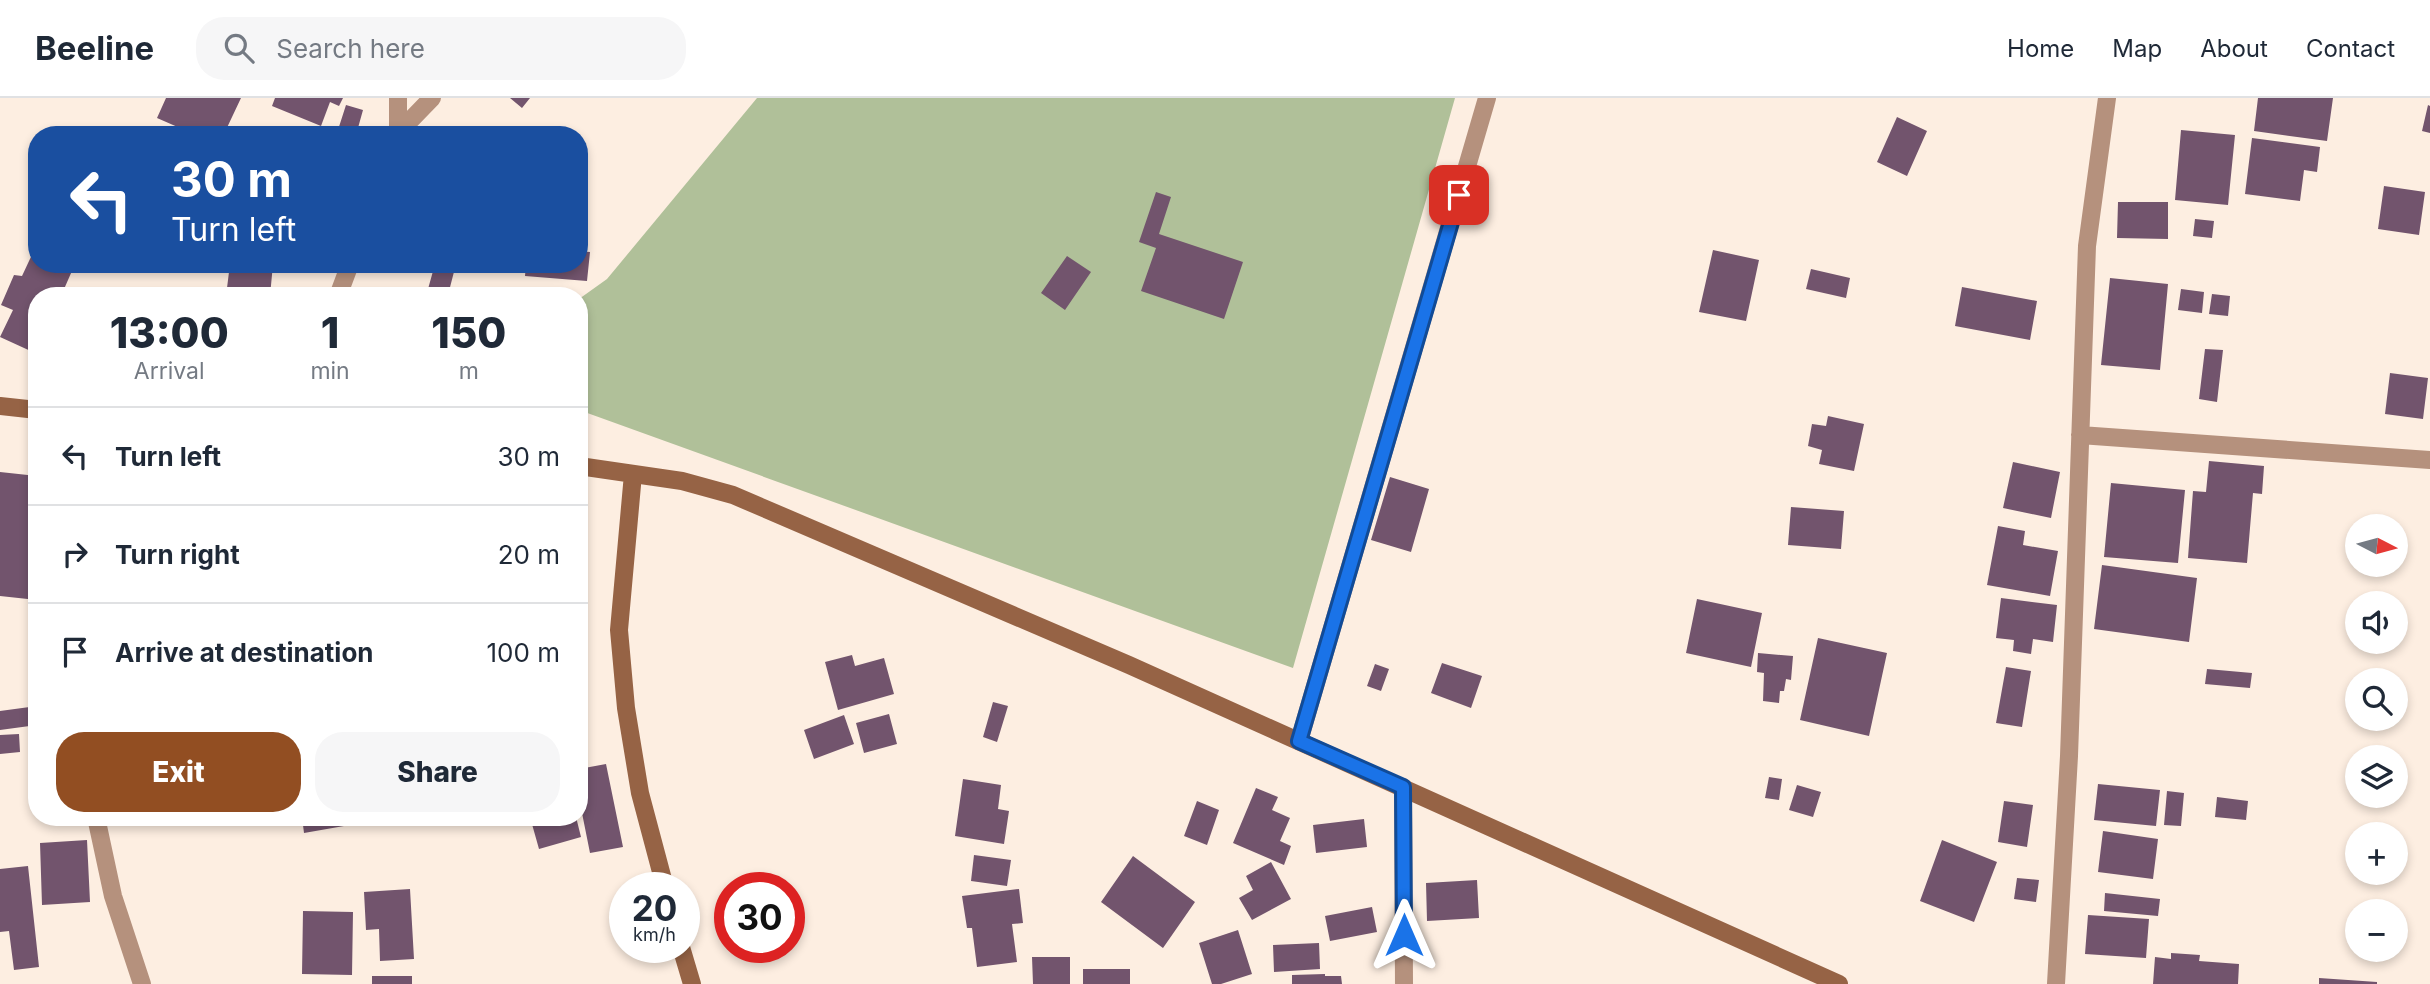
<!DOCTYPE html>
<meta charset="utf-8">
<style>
body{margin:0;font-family:Inter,sans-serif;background:#f6f6f7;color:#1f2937;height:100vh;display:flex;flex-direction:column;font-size:26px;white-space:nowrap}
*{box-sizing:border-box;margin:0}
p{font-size:23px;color:#747a83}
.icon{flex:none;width:38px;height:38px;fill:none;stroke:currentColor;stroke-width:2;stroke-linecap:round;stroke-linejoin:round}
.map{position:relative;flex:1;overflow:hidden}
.panel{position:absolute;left:28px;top:189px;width:560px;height:539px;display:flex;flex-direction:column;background:#fff;border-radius:28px;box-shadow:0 4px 10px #0003}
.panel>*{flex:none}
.top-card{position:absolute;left:28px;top:28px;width:560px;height:147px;border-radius:28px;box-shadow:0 4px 10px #0003;background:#1a4fa0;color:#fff;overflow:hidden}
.needle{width:46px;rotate:96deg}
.controls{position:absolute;left:2345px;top:416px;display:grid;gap:14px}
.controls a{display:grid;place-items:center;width:63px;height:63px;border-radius:50%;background:#fff;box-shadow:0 4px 10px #0003;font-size:35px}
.speed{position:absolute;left:609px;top:774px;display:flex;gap:14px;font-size:35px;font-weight:700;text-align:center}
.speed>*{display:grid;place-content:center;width:91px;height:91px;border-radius:50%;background:#fff;box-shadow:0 4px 10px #0003;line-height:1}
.speed small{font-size:18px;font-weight:400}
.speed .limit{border:10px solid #d22;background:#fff;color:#111}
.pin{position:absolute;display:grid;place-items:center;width:60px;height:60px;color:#fff;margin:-30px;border-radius:14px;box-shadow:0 4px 10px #0006}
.me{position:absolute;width:77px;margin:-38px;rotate:0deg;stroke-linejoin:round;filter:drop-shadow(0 0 5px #0008)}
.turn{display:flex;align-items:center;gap:24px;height:147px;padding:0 28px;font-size:32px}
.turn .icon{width:91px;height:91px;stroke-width:2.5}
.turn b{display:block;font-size:49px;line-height:60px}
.eta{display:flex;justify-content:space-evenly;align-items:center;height:119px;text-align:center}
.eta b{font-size:42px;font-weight:800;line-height:49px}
.action{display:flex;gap:14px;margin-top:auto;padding:14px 28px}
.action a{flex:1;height:80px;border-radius:28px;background:#924e22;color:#fff;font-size:28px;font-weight:800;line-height:80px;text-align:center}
.action a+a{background:#f6f6f7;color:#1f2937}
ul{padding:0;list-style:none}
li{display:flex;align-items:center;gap:21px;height:98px;padding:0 28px;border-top:2px solid #e0e1e3}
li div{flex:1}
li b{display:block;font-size:26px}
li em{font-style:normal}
header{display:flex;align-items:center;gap:42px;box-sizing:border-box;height:98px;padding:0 35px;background:#fff;border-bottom:2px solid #e0e1e3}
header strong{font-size:33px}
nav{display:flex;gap:38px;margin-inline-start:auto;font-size:24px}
.search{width:490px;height:63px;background:#f6f6f7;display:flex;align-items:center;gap:18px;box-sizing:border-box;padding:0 24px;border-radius:28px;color:#747a83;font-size:26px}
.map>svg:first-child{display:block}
.forest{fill:#b0c099}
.building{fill:#72546d}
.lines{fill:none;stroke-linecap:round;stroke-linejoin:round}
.street{stroke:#b5917d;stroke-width:18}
.secondary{stroke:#966345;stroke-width:18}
.route-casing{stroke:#114b97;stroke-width:18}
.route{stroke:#1a73e8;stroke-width:12}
</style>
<header>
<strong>Beeline</strong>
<div class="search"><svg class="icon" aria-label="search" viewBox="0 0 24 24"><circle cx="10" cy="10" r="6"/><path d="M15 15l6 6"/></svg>Search here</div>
<nav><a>Home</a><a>Map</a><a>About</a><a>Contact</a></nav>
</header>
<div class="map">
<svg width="2430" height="886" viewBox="0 0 2430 886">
<rect width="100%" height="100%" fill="#fdeee1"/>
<path class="forest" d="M757,0h698l-162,570 -714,-258v-111l28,-20z"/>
<path class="building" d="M166,0h75l-17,36 -14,-7 -3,8h-11l-39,-17z
M275,0h68l-4,8 -9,-4 -9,24 -49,-20z
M510,0h20l-8,10z
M2258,0h75l-6,43 -73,-10z
M346,7l17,5 -7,25 -19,-2z
M2428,7l2,1v27l-8,-2z
M1897,19l30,14 -20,45 -30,-14z
M2181,32l54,5 -7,70 -53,-5z
M2252,40l68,9 -3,25 -13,-2 -4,31 -55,-7z
M2384,88l41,6 -6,43 -41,-6z
M1156,94l15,5 -12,37 84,28 -19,57 -83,-28 15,-43 -17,-6z
M2118,104h50v37l-51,-1z
M2195,121l19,2 -2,17 -19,-2z
M37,146v20h38l-14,32h-24l-2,57 -35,-16 13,-27 -12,-5 13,-30 8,1z
M1713,152l46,10 -13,61 -47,-9z
M579,153l11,1 -3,29 -62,-5 1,-12h53z
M1067,158l24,16 -26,38 -24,-17z
M230,166h43l-3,32h-44z
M435,166h21l-8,31 -20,-6z
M1811,171l39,9 -4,20 -40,-9z
M2110,180l58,6 -8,86 -59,-5z
M1962,189l75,14 -7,39 -75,-14z
M2181,191l23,3 -2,21 -24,-3z
M2212,196l18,2 -2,20 -19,-2z
M2205,251l18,1 -6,52 -18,-3z
M2390,275l38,5 -5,41 -38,-5z
M1828,318l36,8 -10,47 -35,-7 3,-14 -14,-4 4,-22 14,2z
M2209,363l55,5 -2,28 -9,-1 -6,70 -59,-5 5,-67 13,1z
M2013,364l47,10 -9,46 -48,-10z
M0,374l37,4v124l-37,-4z
M1390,379l39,12 -18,63 -40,-12z
M2111,385l74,7 -7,73 -74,-6z
M1791,409l53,4 -3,38 -53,-4z
M1998,428l27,5 -2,14 35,6 -8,45 -63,-11z
M2102,467l95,13 -8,64 -95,-13z
M2001,500l56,7 -4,37 -20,-3 -2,15 -18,-3 1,-11 -18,-2z
M1697,501l65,14 -11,54 -65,-14z
M1818,540l69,15 -18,83 -69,-16z
M1758,555l35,3 -2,24 -5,-1 -2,12h-4l-1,12 -16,-2 1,-28 -7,-1z
M852,557l3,11 29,-8 10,36 -56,16 -13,-48z
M1442,565l40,13 -11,32 -40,-15z
M1375,566l14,5 -8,22 -14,-5z
M2006,569l25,4 -9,56 -26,-4z
M2207,571l45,4 -2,15 -45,-4z
M993,604l15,4 -11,36 -14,-5z
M37,608v19l-37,5v-19z
M889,616l8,30 -33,9 -8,-30z
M844,617l10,29 -40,15 -10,-29z
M19,636l1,18 -20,2v-19z
M606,666l17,83 -33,6 -11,-55v-29z
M1769,679l13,2 -3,21 -14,-2z
M963,681l38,6 -3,24 11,2 -5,33 -49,-8z
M2098,686l62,6 -4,36 -62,-6z
M1797,687l24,7 -8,25 -24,-7z
M1256,690l22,9 -6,13 18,8 -10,23 11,5 -7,19 -51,-22z
M2167,693l17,2 -3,33 -17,-1z
M2217,699l31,4 -2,19 -31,-3z
M1197,703l22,9 -12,35 -23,-9z
M2004,703l29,4 -6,42 -29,-5z
M302,719h41l1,9 -40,7z
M530,719h46l5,20 -42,12z
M1364,721l3,28 -51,6 -3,-28z
M2103,733l55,8 -5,40 -55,-7z
M87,742l3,62 -48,3 -2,-62z
M1942,742l55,22 -23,60 -54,-21z
M974,757l37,5 -4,26 -36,-5z
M1133,758l62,46 -32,46 -62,-46z
M1271,764l20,37 -39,21 -13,-22 14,-8 -7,-14z
M28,768l11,101 -25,3 -5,-39 -9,1v-63z
M2017,780l22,2 -3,22 -22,-3z
M1477,782l2,38 -52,3 -1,-38z
M410,791l4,70 -34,2 -1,-32 -13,1 -2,-38z
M1019,791l4,34 -11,1 5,38 -40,5 -5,-39h-5l-5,-32z
M2105,795l55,6 -2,17 -54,-5z
M1372,809l5,25 -47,9 -5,-25z
M303,813l50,1 -1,63 -50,-1z
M2088,817l61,4 -3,39 -61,-4z
M1238,832l14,44 -31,10h-9l-13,-41z
M1319,845l1,26 -46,3 -1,-27z
M2171,855l29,2 -1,6 40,3 -1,20h-85l2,-27 16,2z
M1032,859h38v27h-37z
M1083,871h47v15h-47z
M1325,876v2h16l1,8h-50v-9z
M372,878h40v8h-40z
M2319,880l58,4v2h-58z"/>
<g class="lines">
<path class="street" d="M399,34l33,-34
M398,37v-37
M338,198l12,-32
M2080,337l350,25
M1299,643l188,-643
M1403,689l1,197
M96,719l17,79 29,88
M2056,886l13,-228 18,-510 20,-148"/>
<path class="secondary" d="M0,308l37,4
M579,368l103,15 51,14 396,170 710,319
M633,376l-14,156 7,78 14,85 25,94
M681,849l11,37"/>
</g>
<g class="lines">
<g class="route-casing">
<path id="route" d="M1404,837l-1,-148 -104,-46 160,-546"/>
</g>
<use href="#route" class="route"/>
</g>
</svg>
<div class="controls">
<a><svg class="needle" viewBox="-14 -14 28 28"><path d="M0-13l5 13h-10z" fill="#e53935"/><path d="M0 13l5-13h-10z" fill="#747a83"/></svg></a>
<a><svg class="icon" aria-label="sound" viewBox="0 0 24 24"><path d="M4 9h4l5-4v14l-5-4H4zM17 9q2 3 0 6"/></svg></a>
<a><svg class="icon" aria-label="search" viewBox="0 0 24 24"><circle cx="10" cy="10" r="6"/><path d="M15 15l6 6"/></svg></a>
<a><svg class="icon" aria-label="layers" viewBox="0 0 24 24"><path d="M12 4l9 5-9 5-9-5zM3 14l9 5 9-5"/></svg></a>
<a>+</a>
<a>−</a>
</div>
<div class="speed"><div>20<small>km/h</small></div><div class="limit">30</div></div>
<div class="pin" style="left:1459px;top:97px;background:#d93025"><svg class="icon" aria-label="arrive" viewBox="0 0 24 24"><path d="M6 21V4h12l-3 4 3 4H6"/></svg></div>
<svg class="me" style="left:1404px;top:837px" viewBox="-20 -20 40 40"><path d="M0-17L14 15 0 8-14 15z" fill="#1a73e8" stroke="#fff" stroke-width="4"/></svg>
<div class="top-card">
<div class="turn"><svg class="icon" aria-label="left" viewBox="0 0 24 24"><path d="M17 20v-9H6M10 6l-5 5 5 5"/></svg><div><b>30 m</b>Turn left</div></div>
</div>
<section class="panel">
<div class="eta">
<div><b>13:00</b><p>Arrival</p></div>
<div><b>1</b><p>min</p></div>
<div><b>150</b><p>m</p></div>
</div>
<ul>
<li><svg class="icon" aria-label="left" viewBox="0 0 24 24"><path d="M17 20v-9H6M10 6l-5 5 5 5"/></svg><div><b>Turn left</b></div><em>30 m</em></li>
<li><svg class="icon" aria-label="right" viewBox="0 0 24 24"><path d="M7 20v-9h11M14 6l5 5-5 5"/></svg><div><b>Turn right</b></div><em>20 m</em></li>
<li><svg class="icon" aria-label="arrive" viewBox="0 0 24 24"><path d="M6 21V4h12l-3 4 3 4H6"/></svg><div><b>Arrive at destination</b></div><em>100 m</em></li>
</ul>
<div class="action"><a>Exit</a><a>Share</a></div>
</section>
</div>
